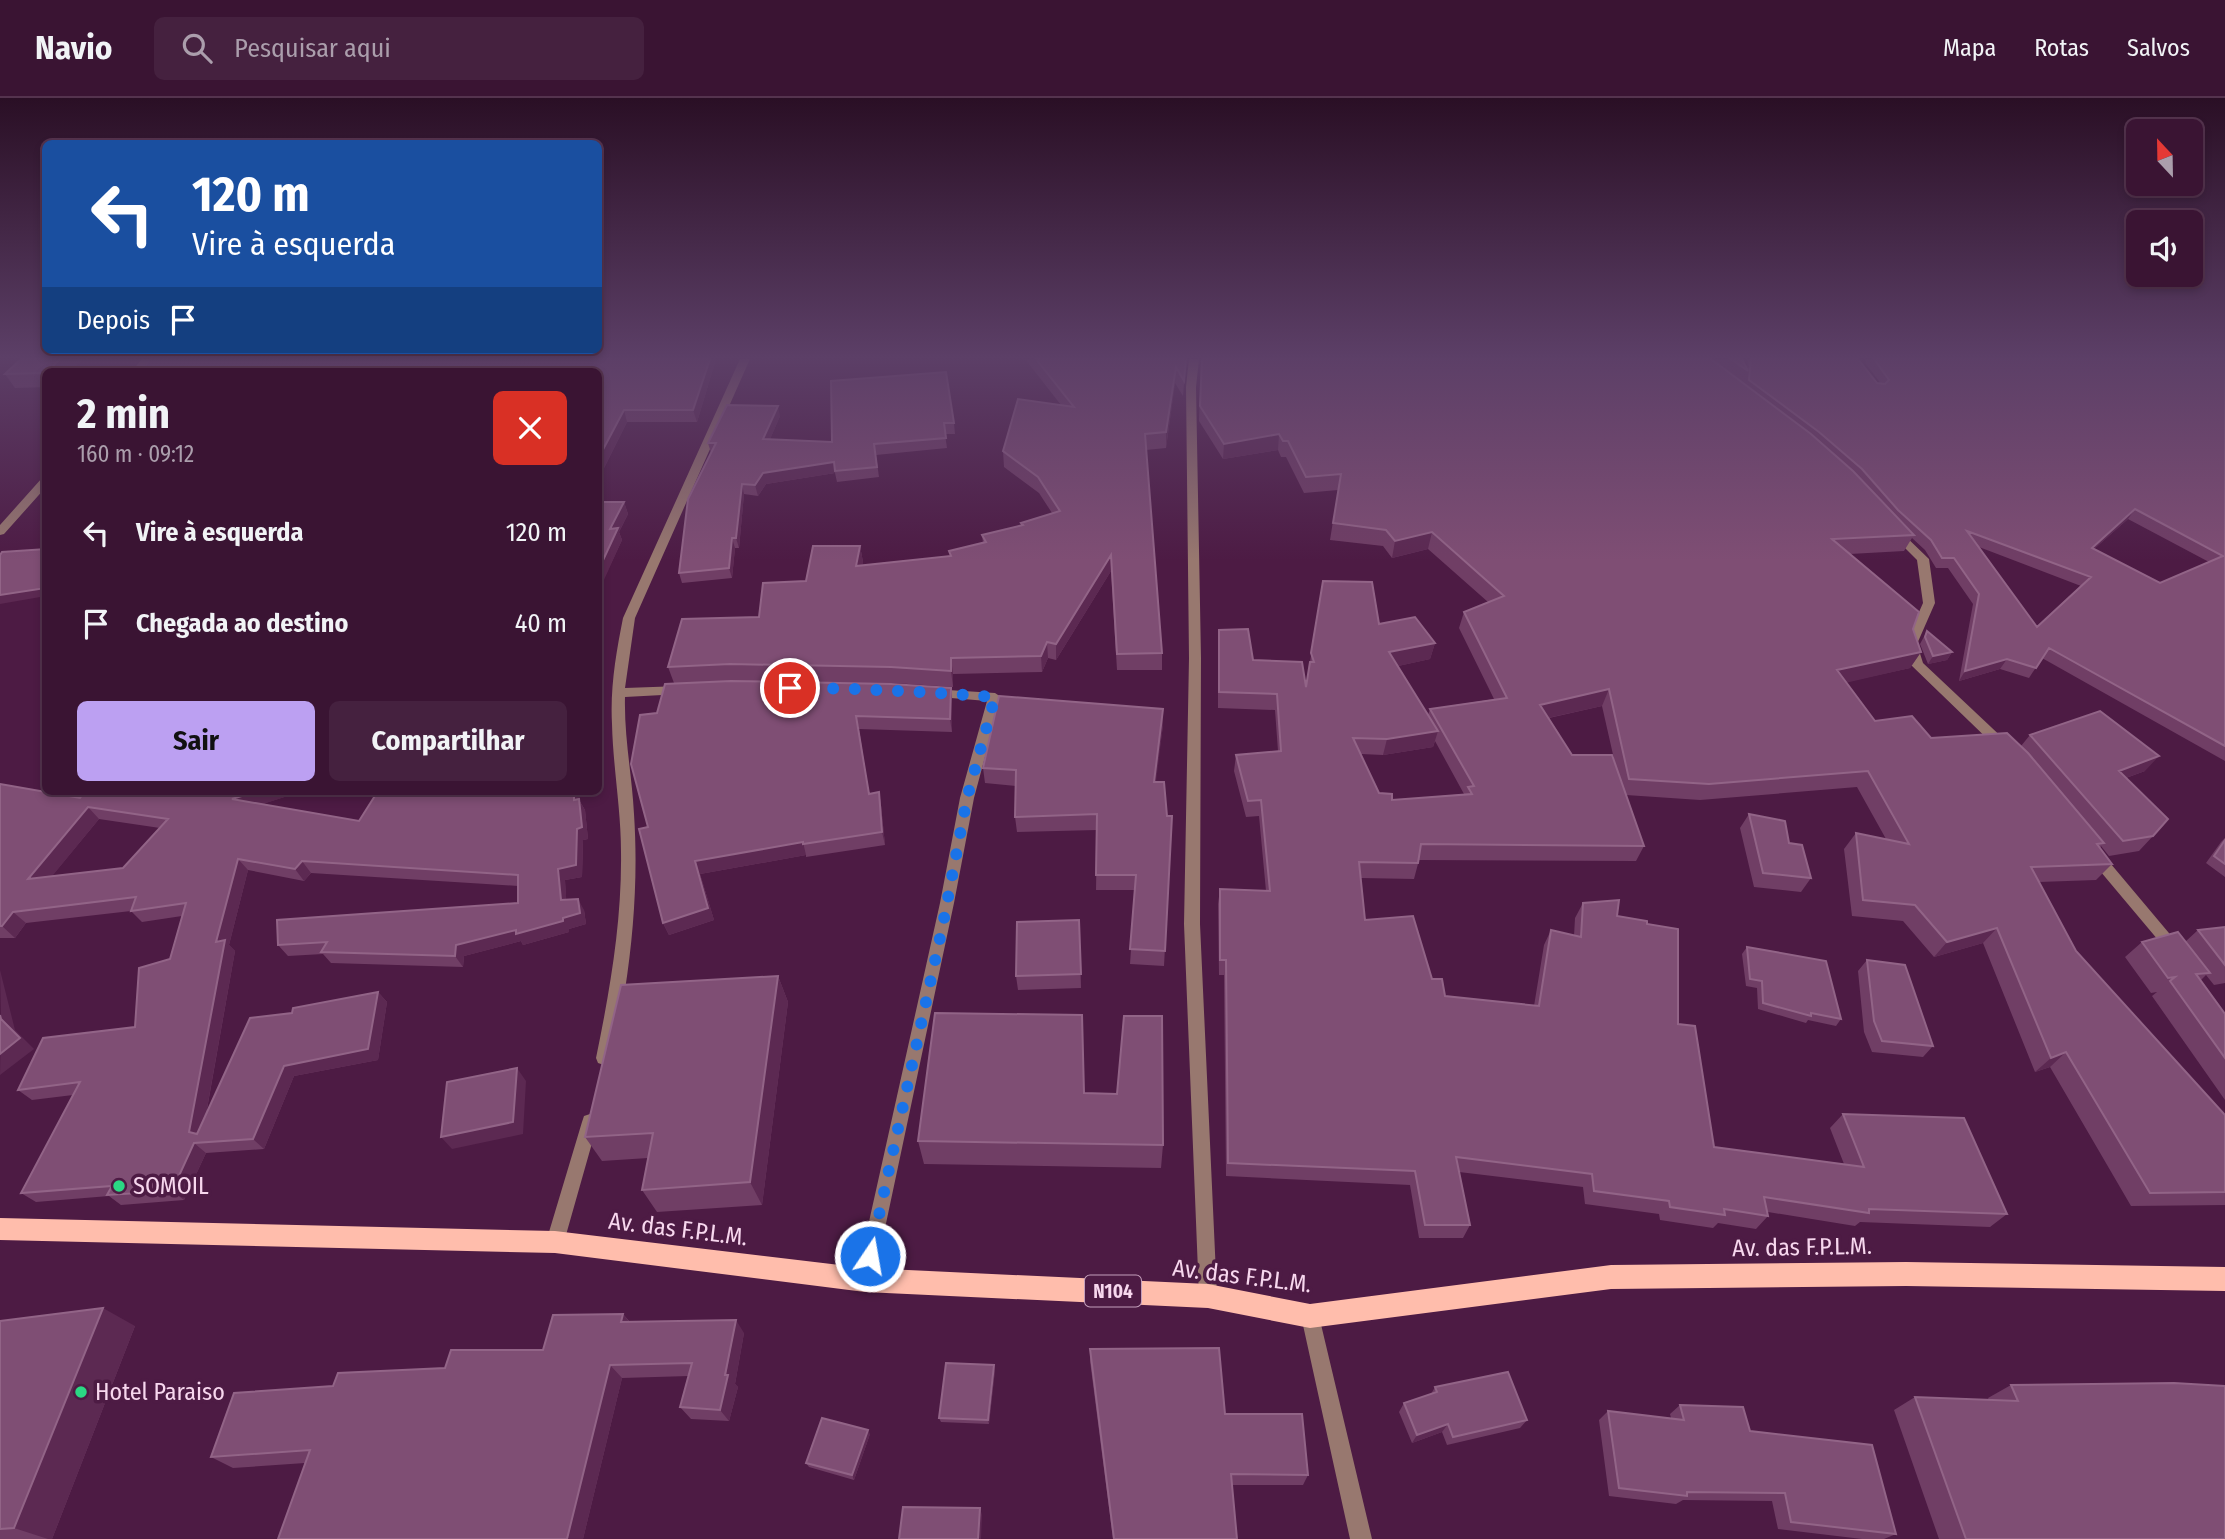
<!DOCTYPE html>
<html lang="pt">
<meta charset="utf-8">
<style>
body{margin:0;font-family:"Fira Sans Condensed",sans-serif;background:#45213f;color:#f1f3f6;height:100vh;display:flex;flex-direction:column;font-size:26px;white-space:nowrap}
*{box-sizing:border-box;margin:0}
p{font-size:23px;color:#ab9eac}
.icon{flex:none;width:38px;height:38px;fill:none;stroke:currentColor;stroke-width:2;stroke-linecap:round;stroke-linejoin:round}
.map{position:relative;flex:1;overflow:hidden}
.drawer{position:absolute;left:42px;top:270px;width:560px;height:427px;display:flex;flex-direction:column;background:#3a1433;border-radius:10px;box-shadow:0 4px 10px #0003,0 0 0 2px #54334e}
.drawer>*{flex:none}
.guide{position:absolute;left:42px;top:42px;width:560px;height:214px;border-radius:10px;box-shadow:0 4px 10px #0003,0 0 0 2px #54334e;background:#1a4fa0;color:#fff;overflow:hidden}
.needle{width:46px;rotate:338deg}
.controls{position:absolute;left:2126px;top:21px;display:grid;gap:14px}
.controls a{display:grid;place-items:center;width:77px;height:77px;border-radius:10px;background:#3a1433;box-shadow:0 4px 10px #0003,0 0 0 2px #54334e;font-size:35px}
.pin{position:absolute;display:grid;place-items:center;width:60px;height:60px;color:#fff;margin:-30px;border:4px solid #fff;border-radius:50%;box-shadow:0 2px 7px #0007}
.me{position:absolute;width:77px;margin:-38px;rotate:12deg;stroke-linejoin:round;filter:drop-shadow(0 0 5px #0008)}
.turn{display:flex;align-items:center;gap:24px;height:147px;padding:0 35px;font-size:32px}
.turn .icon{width:91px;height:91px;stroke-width:2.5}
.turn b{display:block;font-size:49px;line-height:60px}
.then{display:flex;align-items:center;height:66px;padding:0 35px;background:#0003;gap:14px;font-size:26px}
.round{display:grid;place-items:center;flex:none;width:74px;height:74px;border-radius:10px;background:#45213f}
.overview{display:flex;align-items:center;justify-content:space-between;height:119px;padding:0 35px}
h1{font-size:42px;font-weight:700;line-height:52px}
.button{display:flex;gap:14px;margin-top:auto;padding:14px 35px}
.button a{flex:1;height:80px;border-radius:10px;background:#bca0f2;color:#111;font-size:28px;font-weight:700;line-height:80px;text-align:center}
.button a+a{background:#45213f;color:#f1f3f6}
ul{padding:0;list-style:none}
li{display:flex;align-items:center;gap:21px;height:91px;padding:0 35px}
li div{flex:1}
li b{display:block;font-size:26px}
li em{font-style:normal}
header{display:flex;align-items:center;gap:42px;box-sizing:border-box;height:98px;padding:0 35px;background:#3a1433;border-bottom:2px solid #54334e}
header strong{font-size:33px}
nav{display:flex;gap:38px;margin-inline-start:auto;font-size:24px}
.search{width:490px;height:63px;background:#45213f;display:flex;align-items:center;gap:18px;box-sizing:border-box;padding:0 24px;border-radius:10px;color:#ab9eac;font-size:26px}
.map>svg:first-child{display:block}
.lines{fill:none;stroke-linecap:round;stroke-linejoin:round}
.minor{fill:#98786f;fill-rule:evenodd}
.primary{fill:#ffbdac;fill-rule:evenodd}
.wall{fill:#703e65;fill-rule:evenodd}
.shaded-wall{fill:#5c2952}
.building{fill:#7f4e74;stroke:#926487;stroke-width:2;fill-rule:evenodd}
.route{stroke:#1a73e8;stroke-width:12;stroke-dasharray:0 21.6}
.poi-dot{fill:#2bd884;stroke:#4d1b44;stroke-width:2.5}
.labels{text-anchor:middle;stroke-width:7;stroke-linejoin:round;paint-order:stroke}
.shield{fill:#4d1b44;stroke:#c49fbb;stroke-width:2}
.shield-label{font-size:19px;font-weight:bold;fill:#f7d7ee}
.near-poi-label{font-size:24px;fill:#f7d7ee;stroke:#4d1b44;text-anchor:start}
.near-street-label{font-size:24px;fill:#f7d7ee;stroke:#4d1b44}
</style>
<header>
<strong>Navio</strong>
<div class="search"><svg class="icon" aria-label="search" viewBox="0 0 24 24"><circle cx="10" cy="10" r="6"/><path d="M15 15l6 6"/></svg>Pesquisar aqui</div>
<nav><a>Mapa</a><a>Rotas</a><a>Salvos</a></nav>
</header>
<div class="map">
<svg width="2225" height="1441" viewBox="0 0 2225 1441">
<rect width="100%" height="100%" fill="#4d1b44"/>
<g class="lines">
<path class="minor" d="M142,261h10l-10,12h-10z
M740,261h10l-115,259 -10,70 56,-2 6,4 -6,4 -56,3c-1,40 7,78 9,117 4,59 0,118 -9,176 -4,23 -5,52 -15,73l-6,2 -6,-2 -2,-5c14,-68 26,-137 25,-206 0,-43 -8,-85 -9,-128 -2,-36 4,-71 11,-106z
M1189,261h10l-3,28 5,271 -1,266 17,372 -2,7 -7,2 -7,-2 -2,-7 -15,-372 5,-266 -3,-271z
M46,379v10l-42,47 -4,1v-10l42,-47z
M1896,432l4,1 29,28 6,44 -18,41 6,19 85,80 2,3 -2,3h-10l-87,-84 -6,-21 18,-41 -6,-43 -25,-25v-4z
M932,591l63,4 6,4 -27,101 -20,105 -80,377 -2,7 -7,2 -7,-2 -2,-7 84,-377 20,-105 27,-97 -60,-5 -1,-3z
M2095,751l5,2 79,94 3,4 -3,4 -5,2 -5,-2 -79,-94 -2,-4 2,-4z
M590,1016l6,2 2,6 -34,120 -3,6 -6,3 -6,-3 -3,-6 36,-120 2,-6z
M1310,1209l7,2 2,7 53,223h-22l-49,-223 2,-7z"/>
<path class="primary" d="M0,1120l555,13 310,37 343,16 102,20 301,-39 295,-3 319,5v24l-319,-5 -295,3 -301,39 -102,-20 -343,-16 -310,-39 -555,-13z"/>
</g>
<path class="wall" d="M150,261h566l-19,63h-70l-27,54 2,26h22l4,12 -9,18 3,8 -24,51v-220l-455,-1z
M1025,261h161l-3,37 -8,-13 -9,65 -20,2 16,203v17h-45l-6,-99 -55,89 -8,-2 -6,14 -89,2v13l-59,-4h-220l-6,-16 91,-50 47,-36 54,-35 3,16 -1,3 88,-9 -1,-5 34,-8 -1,-8 39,-9v-3l31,-10 -13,-20 -35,-26 -1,-16 58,-46z
M1201,261h541l5,10 1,-10h110l19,24 4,1 -15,-20 -1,-5h360v402l-183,-103 -13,20 -29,-9 -41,12 14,-77 -25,-36h-12l-11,-18 -13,-12 -8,13 -54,3 63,75 8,23 -11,16 -64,14 29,39 56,17 90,8 9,-11 115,36 -19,7 27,58 -14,15 -30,5 -8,-10 -1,2 12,16 -16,16 -57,2 37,69 149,164v90l-94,1 -81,-139 -15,5 -52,-129 -49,14 -31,-36 -51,-5 -8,-67 12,-16 30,6 -29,-52 -157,13 -74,-5 18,51 -8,15 -217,-1 -5,19 -53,-1 4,42 67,59 13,17 89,10 10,-61 7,-15 23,6 1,-18 8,-15 34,13 30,8 31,100 36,123 130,17 -14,-36 13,-14 164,100 -17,13 -130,-5 -5,4 -87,-14v4l-12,13 -38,-6 -5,5 -53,-8 -1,-6 -74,-10 -2,-17 -124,-15 11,53 -7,13h-44l-9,-53 -184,-9 -2,-201h-5l-1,-71 2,-15 46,2 -7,-75 -13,1 -12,-46 2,-16 42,-4 -3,-41 -57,-2v-62l1,-16 34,30 53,27 17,-106 56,43 56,19 -5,16 -32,7 30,49 2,-6 64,-10 -35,-71 5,-16 24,-10 -60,-53 -36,9 -9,-12 -53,-6 8,-50 -34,3 -18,-36h-5l-3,-7 -55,9 -24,-38zM2128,421l81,43 -49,21 -66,-34zM1979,449l102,39 -44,41zM1602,608l12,53 -42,-4 -23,-37zM1435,643l29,53 -72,6 -13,-7 -18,-39 22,1 50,-8z
M46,273v16l-31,1 -10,-14z
M831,283l123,42 1,11h-10l2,14 -71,7 3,22 -42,5 -2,-9 -69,11 -8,12 -14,-2 -5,54h-4l-3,30 -50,5 -3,-10 32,-120 -3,-10 72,-27 -10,23 62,3z
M1927,533l25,21 -5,8 -19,4 -8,-20z
M951,590l1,13v31l-93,-3 10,65 10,-2 2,13 4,40 -79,12v-2l-106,19 14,46 -45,15 -6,-12 -15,-96 -17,-63z
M1163,611v16l-8,57 12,34h5l-8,150 -34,-2 5,-74h-39l1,-60 -80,2 -2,-15 1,-31 -31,-3 -2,-15z
M0,686l80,14 5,-7h218l-41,13 97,17 220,-21 6,10 3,29 -5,1 -1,37 -17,3 1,20 18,10 2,14 -17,5v3l-46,13 -2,-4 -57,15 -1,11 -132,-4 -8,-9 -35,2 -10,-11 240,-42v-17l-207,-13 -7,8 -56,-11 -19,75 6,6 -29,164 86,-102 86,-21 9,10 -9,58 -84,16 -30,73 -58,4 -22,47 -63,5 -12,-9 -73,6 -15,-9 52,-98 -41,5 -14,-10 117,-63 35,-68 12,-43 -40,6 -11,-11 -105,12 -11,15h-15zM99,721l61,9 -37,40 -72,9z
M1749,716l40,29 22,35 -10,14 -47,-5 -14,-59z
M2225,740v39l-19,-14 15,-21z
M1079,822l2,68 -63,2 -2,-14z
M2225,829v56l-11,2 -8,-10 -6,6 25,33v86l-73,-104 5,-4 -6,1 -26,-36 17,-15h43l13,-12z
M1747,849l94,72 -5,7 -28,-6 -2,3 -48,-14 -1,-21 -11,-2 -4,-32z
M1867,862l66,86 -10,11 -51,-5 -8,-20 -6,-61z
M778,878l10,26 -26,203 -105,7 -15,-22 6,-32 -46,3 -17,-24z
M1084,995l33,1 46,51 -2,23 -237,-4 -6,-23z
M623,1216l7,8 114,11 -9,51 3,3 -9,34 -38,-2 -11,-12 9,-31 -67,2 -39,161h-305l27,-76 -72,5 -22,-11 122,-71 112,-18 98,-18z
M0,1223l135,5 -83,213h-52z
M1090,1251l135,65 83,61 -5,10h-71l5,54h-124l-23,-178z
M995,1272l-6,54 -48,-2 -2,-4z
M2011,1287l214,154h-286l-45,-129 21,-13 74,3 -1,-2z
M1435,1289l92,33 -7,8 -73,17 -5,-13 -30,11 -13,-31 5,-9 27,-9z
M1680,1307l70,26 146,103 -12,5h-22l-84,-10 -6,-28 -89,-1 -7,4 -67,-8 -10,-76 9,-9 63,7 -1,-4z
M870,1336l-16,46 -45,-13 -3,-4z"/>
<path class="shaded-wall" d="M60,261h23l-12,12h-23z
M710,261h6l-19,63 -4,-12z
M1176,269l-1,16 -9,65v-16z
M778,308l2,10 -14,33 -3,-10z
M624,312l3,12 -27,54 3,37 -4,-11 -1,-43z
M1279,336l-1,16 -55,9 1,-15z
M834,364l1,11 -69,11 -8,12 -3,-11 8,-12z
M742,386l2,10 -5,54 -3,-10z
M624,404l4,12 -9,18 3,8 -23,51 -1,-20 12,-42z
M2135,411l-7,10 -44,39 8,-10z
M1432,434l-4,17 -36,9 3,-17z
M732,440l3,10 -3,30 -3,-10z
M860,448l3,16 -4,20 -3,-16z
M1111,457v16l-55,89v-16z
M46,490v8l-46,8v-9z
M1047,544l1,16 -6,14 -1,-16z
M1435,545l-5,16 -45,10 4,-17z
M1921,554l-11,16 -82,19 9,-17z
M1952,554l-5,8 -19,4 5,-8z
M951,560l2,16v13l-2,-16z
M2007,561l-7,10 -41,12 6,-10z
M951,590l1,13v31l-2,-13z
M1609,591l-7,17 -68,15 6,-16z
M1163,611v16l-9,73v-16z
M856,618l3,13 12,78 -2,-13z
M1438,633l-5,16 -50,8 4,-16z
M2159,658l-14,15 -39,14 13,-14z
M258,693h45l-61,20 -10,-12z
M574,693h6l-1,9 6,10 3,29 -5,1 -1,37 -17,3 2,31 -6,-11 -3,-31 16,-69z
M879,694l2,13 4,40 -3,-13z
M88,709l11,12 -59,72 -12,-12z
M803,744l3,13 -106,19 14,46 -45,15 -6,-12 32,-62z
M238,761l10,11 -19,75 6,6 -34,191 -12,-10 27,-190z
M302,763l9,12 -7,8 -9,-12z
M578,801l6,11 2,14 -17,5v3l-46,13 -2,-4 -57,15 -1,11 -8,-11 1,-11 107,-27z
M13,814l13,11 -11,15 -13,-12z
M1997,830l-14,15 -49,14 13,-15z
M0,872l15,60 19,19 -34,26 1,-56z
M778,878l10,26 -26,203 -12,-23z
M378,894l9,10 -9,58 -84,16 -30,73 -11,-10 31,-73z
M2066,954l-16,15 -15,5 16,-14z
M517,970l9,13 -3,53 -71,15 -11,-12z
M194,1045l12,10 -22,47 -12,-9z
M103,1210l32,18 -83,213h-4l-34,-11z
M623,1216l11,14 -13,-6z
M736,1222l8,13 -9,51 3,3 -9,34 -9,-11z
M610,1267l12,13 -39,161h-16z
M994,1267l1,5 -6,54 -1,-4z
M1448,1326l-6,8 -30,11 5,-8z
M868,1332l2,4 -16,46 -2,-5z
M980,1410l2,7 -1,24h-3z"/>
<path class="building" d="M21,261h39l-12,12h-2v2l-41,1z
M150,261h560l-17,51h-69l-26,49v-88h-464l9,-1z
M1036,261h150l-2,22 -8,-14 -10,65 -21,2 17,219 -45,1 -6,-99 -55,89 -9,-2 -6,14 -90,2v13l-60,-4 -161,-3 -62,3 14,-48 77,-2 4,-34 43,-2 7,-35h47l-4,20 95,-10 -2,-5 37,-9 -4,-7 41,-10 -2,-2 39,-12 -22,-34 -35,-26 15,-52 56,8z
M1202,261h509l100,75 42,37 61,64 -82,4 87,73 -6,17 8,23 -84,18 38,51 37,-5 19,22 76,-5 21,20 76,90 -7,1 15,20 -81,3 45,84 149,164v77l-75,1 -84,-141 -15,6 -54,-130 -50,14 -32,-37 -52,-5 -7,-67 53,11 -41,-73 -159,13 -80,-5 -20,-90 -69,16 32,50h40l32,91 -223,-2 -3,19 -59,-1 6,58 48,-4 19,63h10l3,17 94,10 12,-76 30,7 2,-34 36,-3 -2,16 30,5v3l31,5v95l17,2 19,121 150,20 -21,-53 121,4 43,96 -138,-5v4l-105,-16 4,19 -44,-7 1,6 -55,-8 -1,-6 -75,-10 -2,-17 -136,-17 14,68h-45l-10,-54 -187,-8 -2,-203h-6v-71l50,2 -9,-91 -13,1 -12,-46 45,-4 -4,-57 -58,-2v-62l29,-1 5,31 49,2 4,25 4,-25h4l-3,-9 12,-72 49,1 7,42 36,-7 20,26 -46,9 49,79 -51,8 -34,-1 26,55 13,1v6l80,-6 -4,-7 6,-1 -44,-77 77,-11 -43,-86 40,-16 -72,-64 -37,9 -9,-11 -53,-7 8,-49 -35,3 -18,-36h-5l-4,-7 -55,10 -24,-38z
M1731,261h11l6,12z
M1751,261h107l19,24 8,1 4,-4 -15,-21h351v387l-176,-98 -13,20 -29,-9 -42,12 14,-77 -25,-36h-12l-11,-18 -33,-30 -36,-41 -43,-37 -70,-52zM2135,411l88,47 -63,27 -68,-35zM1967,433l124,46 -54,50z
M946,274l8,51h-10l2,15 -72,6 3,23 -42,4 -1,-9 -71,11 -8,12 -13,-1 -6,54h-4l-3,30 -50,5 9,-74 28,-56h-8l19,-38 51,1 -15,33 69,3 -1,-61z
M598,398l1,6h25l-14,27 8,-1 -20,43z
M46,451v39l-46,7v-40l2,-3z
M1927,533l25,21 -19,4 -8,-19z
M731,583l160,3 60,4 -1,31 -94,-3 13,78 10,-2 3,40 -79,12v-2l-108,19 13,47 -45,15 -24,-94 9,-2 -17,-63 9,-49 17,-2 8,-29z
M999,598l164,13 -9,73h10l3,34h5l-7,135 -35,-2 6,-74h-40l1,-61 -82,3 1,-47 -33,-2z
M2100,613l59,45 -40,15 49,48 -15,17 -30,5 -93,-106z
M0,686l80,14 5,-7h173l-26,8 127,22 19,-30h196v9l5,-1 3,28 -5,2 -1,36 -18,4 3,31 17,-1 2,14 -17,5v3l-47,13v-4l-60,15 -1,11 -134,-4 6,-10 -49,3 -1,-25 241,-17v-28l-216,-14 -7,8 -57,-10 -22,83 9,-2 -36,192 8,2 53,-116 42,-5 1,-5 85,-16 -10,57 -84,17 -31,73 -59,4 -22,48 -65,4 5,-9 -91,7 59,-111 -62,8 25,-52 92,-11 4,-59 31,-9 16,-56 -55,8 5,-14 -123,15 -11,14h-2zM88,709l80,12 -45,49 -95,11z
M1749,716l36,7 4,22 13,2 9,33 -48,-5z
M2225,742v24l-11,-8z
M1079,822l2,54 -65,2 1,-54z
M2225,829v38l-27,-35z
M2178,834l32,41 -14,1 29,40v44l-55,-77 5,-4 -7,1 -26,-36z
M1747,849l79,14 15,58 -30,-6v3l-48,-13 -1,-22 -12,-2z
M1867,862l38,5 28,81 -51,-5 -8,-20z
M778,878l-28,206 -108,8 11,-57 -68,4 36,-152z
M935,915l147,2 2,78 33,1 7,-78h38l1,129 -245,-4z
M0,917l1,4 19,19 -20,16z
M517,970l-4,54 -72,15 6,-55z
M103,1210l-89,220 -14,1v-208z
M623,1216l-2,8 115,-2 -11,55h3l-8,35 -40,-3 12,-44 -82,2 -43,174h-289l32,-89 -99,7 23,-64 99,-7 5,-13 107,-5 6,-18h92l10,-35z
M1219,1250l6,66h77l6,61 -77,-1 6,65h-123l-24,-190z
M946,1265l48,2 -6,55 -49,-2z
M1508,1274l19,48 -74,17 -5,-13 -31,11 -13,-32 33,-11 -2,-5z
M2174,1285l51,3v153h-259l-51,-142 103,4 -7,-16z
M1680,1307l63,2 7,24 122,14 24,89 -105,-12 -6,-29 -98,-1v4l-68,-8 -11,-77 76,9z
M822,1320l46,12 -16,45 -46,-12z
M903,1409l77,1 -2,31h-79z"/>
<linearGradient id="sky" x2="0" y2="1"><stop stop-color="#2a0f25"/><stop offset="0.56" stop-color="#5c3f67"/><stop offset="1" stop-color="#5c3f67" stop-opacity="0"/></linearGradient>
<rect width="2225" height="463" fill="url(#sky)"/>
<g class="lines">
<path class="route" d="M790,590c68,0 137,4 205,9l-28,101 -25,131 -72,327"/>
</g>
<g class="poi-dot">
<circle cx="119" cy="1088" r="7"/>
<circle cx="81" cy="1294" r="7"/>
</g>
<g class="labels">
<rect class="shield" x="1085" y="1177.5" width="56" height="31" rx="5"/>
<g class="shield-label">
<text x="1113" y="1200">N104</text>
</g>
<g class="near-poi-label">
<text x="133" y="1096">SOMOIL</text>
<text x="95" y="1302">Hotel Paraiso</text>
</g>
<g class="near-street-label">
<text transform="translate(678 1131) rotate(7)" y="8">Av. das F.P.L.M.</text>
<text transform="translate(1802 1149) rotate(-1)" y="8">Av. das F.P.L.M.</text>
<text transform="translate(1242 1178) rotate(7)" y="8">Av. das F.P.L.M.</text>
</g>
</g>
</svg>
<div class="controls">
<a><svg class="needle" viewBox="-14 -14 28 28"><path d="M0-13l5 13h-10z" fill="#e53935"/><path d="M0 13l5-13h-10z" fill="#ab9eac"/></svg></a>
<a><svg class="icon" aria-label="sound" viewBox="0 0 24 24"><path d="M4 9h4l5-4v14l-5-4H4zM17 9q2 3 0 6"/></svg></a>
</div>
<div class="pin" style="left:790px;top:590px;background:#d93025"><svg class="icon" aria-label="arrive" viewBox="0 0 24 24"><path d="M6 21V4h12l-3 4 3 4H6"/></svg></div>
<svg class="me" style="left:870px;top:1158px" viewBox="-20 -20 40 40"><circle r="17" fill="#1a73e8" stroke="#fff" stroke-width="3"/><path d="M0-11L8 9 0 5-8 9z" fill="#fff"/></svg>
<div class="guide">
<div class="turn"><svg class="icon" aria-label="left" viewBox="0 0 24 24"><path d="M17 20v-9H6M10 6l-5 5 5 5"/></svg><div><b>120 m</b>Vire à esquerda</div></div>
<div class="then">Depois<svg class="icon" aria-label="arrive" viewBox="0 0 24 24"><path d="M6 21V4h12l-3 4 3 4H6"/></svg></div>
</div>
<section class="drawer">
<div class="overview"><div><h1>2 min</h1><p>160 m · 09:12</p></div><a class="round" style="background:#d93025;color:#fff"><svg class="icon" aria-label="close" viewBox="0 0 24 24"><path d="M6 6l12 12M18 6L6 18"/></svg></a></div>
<ul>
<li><svg class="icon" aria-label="left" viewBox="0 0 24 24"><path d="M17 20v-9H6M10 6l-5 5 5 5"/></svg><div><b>Vire à esquerda</b></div><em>120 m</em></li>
<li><svg class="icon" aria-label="arrive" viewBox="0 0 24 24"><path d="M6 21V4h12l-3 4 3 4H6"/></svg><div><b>Chegada ao destino</b></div><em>40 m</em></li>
</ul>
<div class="button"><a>Sair</a><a>Compartilhar</a></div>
</section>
</div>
